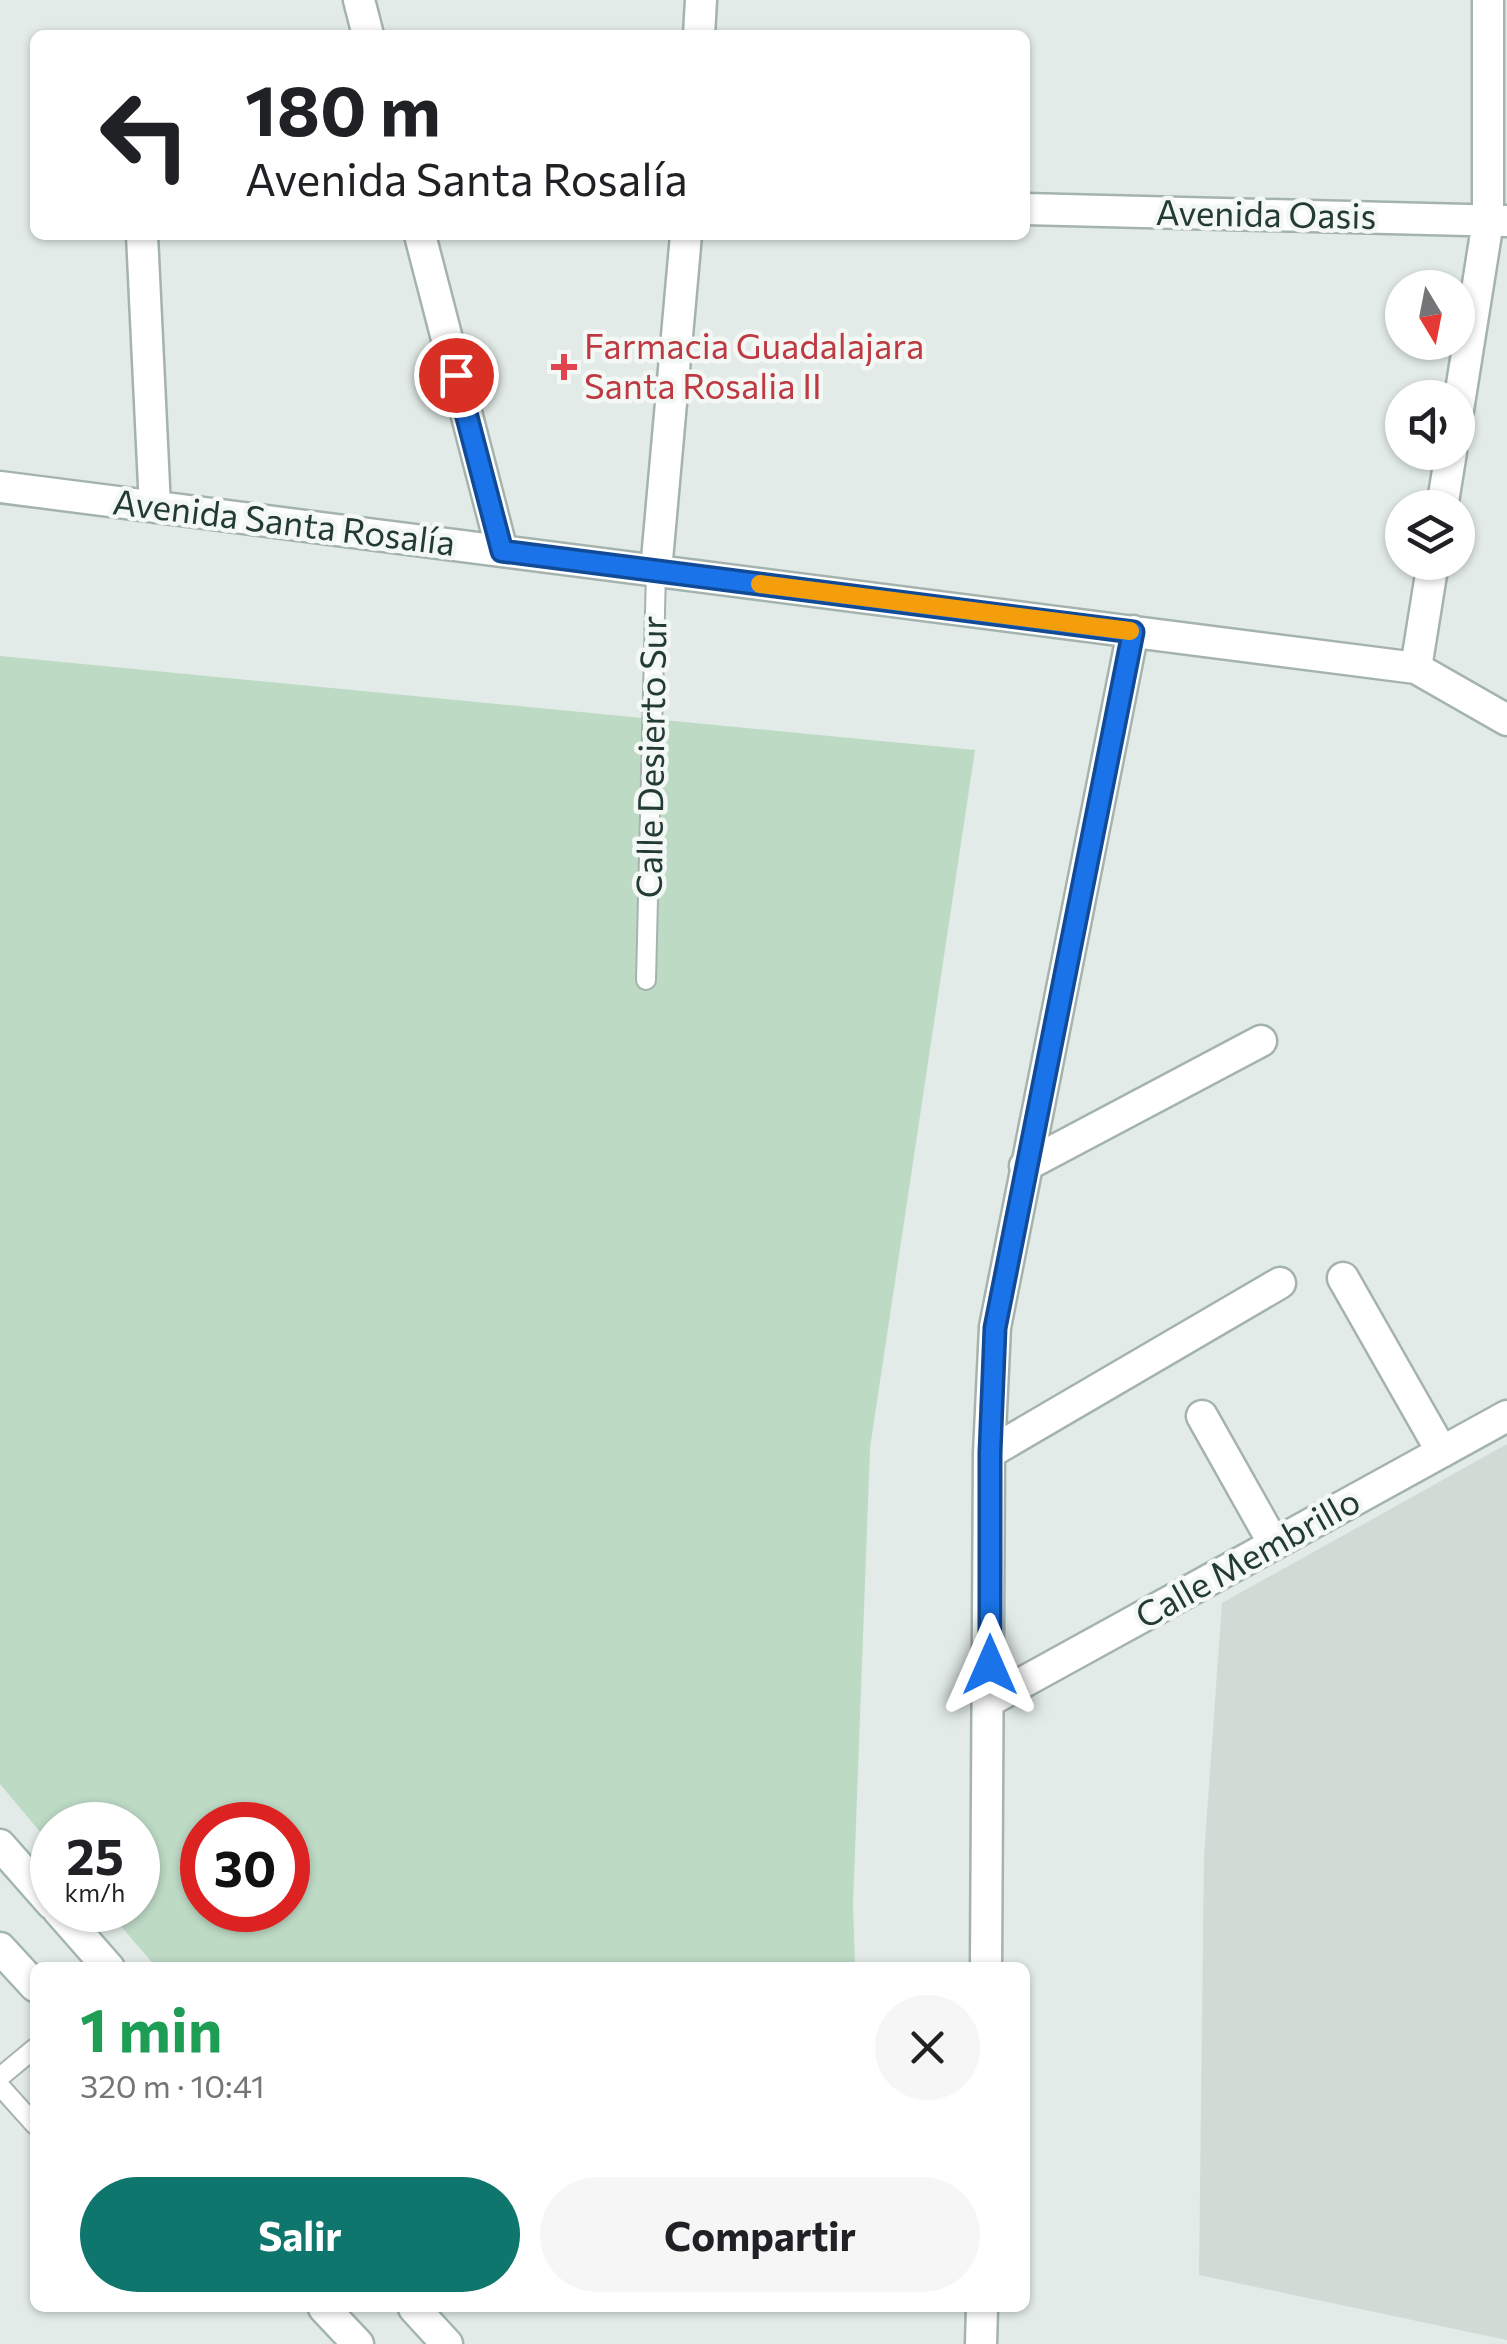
<!DOCTYPE html>
<html lang="es">
<meta charset="utf-8">
<style>
body{margin:0;font-family:Commissioner,sans-serif;background:#f6f6f6;color:#202124;height:100vh;display:flex;flex-direction:column;font-size:38px;white-space:nowrap}
*{box-sizing:border-box;margin:0}
p{font-size:32px;color:#757577}
.icon{flex:none;width:55px;height:55px;fill:none;stroke:currentColor;stroke-width:2;stroke-linecap:round;stroke-linejoin:round}
.map{position:relative;flex:1;overflow:hidden}
.panel{position:absolute;left:30px;top:1962px;width:1000px;height:350px;display:flex;flex-direction:column;background:#fff;border-radius:15px;box-shadow:0 2px 8px #0004}
.panel>*{flex:none}
.top-card{position:absolute;left:30px;top:30px;width:1000px;height:210px;border-radius:15px;box-shadow:0 2px 8px #0004;background:#fff;color:#202124;overflow:hidden}
.needle{width:65px;rotate:170deg}
.tools{position:absolute;left:1385px;top:270px;display:grid;gap:20px}
.tools a{display:grid;place-items:center;width:90px;height:90px;border-radius:50%;background:#fff;box-shadow:0 2px 8px #0004;font-size:50px}
.speed{position:absolute;left:30px;top:1802px;display:flex;gap:20px;font-size:50px;font-weight:700;text-align:center}
.speed>*{display:grid;place-content:center;width:130px;height:130px;border-radius:50%;background:#fff;box-shadow:0 2px 8px #0004;line-height:1}
.speed small{font-size:25px;font-weight:400}
.speed .limit{border:15px solid #d22;background:#fff;color:#111}
.pin{position:absolute;display:grid;place-items:center;width:85px;height:85px;color:#fff;margin:-42px;border:5px solid #fff;border-radius:50%;box-shadow:0 2px 10px #0007}
.me{position:absolute;width:110px;margin:-55px;rotate:0deg;stroke-linejoin:round;filter:drop-shadow(0 0 8px #0008)}
.turn{display:flex;align-items:center;gap:35px;height:210px;padding:0 50px;font-size:45px}
.turn .icon{width:130px;height:130px;stroke-width:2.5}
.turn b{display:block;font-size:70px;line-height:85px}
.round{display:grid;place-items:center;flex:none;width:105px;height:105px;border-radius:52px;background:#f6f6f6}
.summary{display:flex;align-items:center;justify-content:space-between;height:170px;padding:0 50px}
h1{font-size:60px;font-weight:700;line-height:75px;color:#1e9e55}
.action{display:flex;gap:20px;margin-top:auto;padding:20px 50px}
.action a{flex:1;height:115px;border-radius:60px;background:#0f766e;color:#fff;font-size:40px;font-weight:700;line-height:115px;text-align:center}
.action a+a{background:#f6f6f6;color:#202124}
.map>svg:first-child{display:block}
.built{fill:#d1dbd6}
.green{fill:#bddac5;fill-rule:evenodd}
.lines{fill:none;stroke-linecap:round;stroke-linejoin:round}
.lane-casing{stroke:#a5b3ae;stroke-width:22}
.street-casing{stroke:#a5b3ae;stroke-width:35}
.secondary-casing{stroke:#a2b6af;stroke-width:35}
.lane{stroke:#fff;stroke-width:18}
.street{stroke:#fff;stroke-width:30}
.secondary{stroke:#fff;stroke-width:30}
.route-casing{stroke:#114b97;stroke-width:25}
.route{stroke:#1a73e8;stroke-width:18}
.slow{stroke:#f59e0b;stroke-width:18}
.health-dot{fill:#e0444e;stroke:#f3f8f5;stroke-width:4}
.labels{text-anchor:middle;stroke-width:9;stroke-linejoin:round;paint-order:stroke}
.street-label{font-size:35px;fill:#243b35;stroke:#f3f8f5}
.health-label{font-size:35px;fill:#be3a42;stroke:#f3f8f5;text-anchor:start}
</style>
<div class="map">
<svg width="1507" height="2344" viewBox="0 0 1507 2344">
<rect width="100%" height="100%" fill="#e2ebe7"/>
<path class="built" d="M1507,1444v896l-308,-65 5,-419 18,-253z"/>
<path class="green" d="M0,656l975,94 -105,698 -17,456 2,63h-699l-49,-57h31v-85h-86v21l-52,-62zM202,1825h86v85h-86z"/>
<g class="lines">
<g class="lane-casing">
<path id="lane" d="M646,980l10,-409
M0,2077l35,-29
M0,2086l35,39"/>
</g>
<g class="street-casing">
<path id="street" d="M359,0l9,35
M699,35l2,-35
M1025,209l482,12
M142,235l13,272
M420,235l82,316
M1458,410l30,-189v-221
M0,487l1416,181 91,52
M1442,508l9,-56
M656,571l30,-336
M1416,668l17,-106
M1025,1166l236,-125
M1343,1278l99,174
M1202,1416l72,128
M989,1453l291,-170
M989,1701l518,-285
M986,1968l3,-515 6,-126 138,-696
M981,2344l1,-36"/>
</g>
<g class="secondary-casing">
<path id="secondary" d="M0,1845l52,59
M58,1910l51,58
M0,1948l35,38
M324,2308l34,36
M414,2308l33,36"/>
</g>
<use href="#lane" class="lane"/>
<use href="#street" class="street"/>
<use href="#secondary" class="secondary"/>
</g>
<g class="lines">
<g class="route-casing">
<path id="route" d="M456,375l46,176 631,81 -138,696 -5,125v212"/>
</g>
<use href="#route" class="route"/>
<path class="slow" d="M760,584l370,47"/>
</g>
<path class="health-dot" d="M559 352h10v10h10v10h-10v10h-10v-10h-10v-10h10z"/>
<g class="labels">
<g class="street-label">
<text transform="translate(1266 215) rotate(1)" y="12">Avenida Oasis</text>
<text transform="translate(284 523) rotate(7)" y="12">Avenida Santa Rosalía</text>
<text transform="translate(652 757) rotate(-89)" y="12">Calle Desierto Sur</text>
<text transform="translate(1248 1559) rotate(-29)" y="12">Calle Membrillo</text>
</g>
<g class="health-label">
<text x="584" y="359">Farmacia Guadalajara<tspan x="584" dy="40">Santa Rosalia II</tspan></text>
</g>
</g>
</svg>
<div class="tools">
<a><svg class="needle" viewBox="-14 -14 28 28"><path d="M0-13l5 13h-10z" fill="#e53935"/><path d="M0 13l5-13h-10z" fill="#757577"/></svg></a>
<a><svg class="icon" aria-label="sound" viewBox="0 0 24 24"><path d="M4 9h4l5-4v14l-5-4H4zM17 9q2 3 0 6"/></svg></a>
<a><svg class="icon" aria-label="layers" viewBox="0 0 24 24"><path d="M12 4l9 5-9 5-9-5zM3 14l9 5 9-5"/></svg></a>
</div>
<div class="speed"><div>25<small>km/h</small></div><div class="limit">30</div></div>
<div class="pin" style="left:456px;top:375px;background:#d93025"><svg class="icon" aria-label="arrive" viewBox="0 0 24 24"><path d="M6 21V4h12l-3 4 3 4H6"/></svg></div>
<svg class="me" style="left:990px;top:1665px" viewBox="-20 -20 40 40"><path d="M0-17L14 15 0 8-14 15z" fill="#1a73e8" stroke="#fff" stroke-width="4"/></svg>
<div class="top-card">
<div class="turn"><svg class="icon" aria-label="left" viewBox="0 0 24 24"><path d="M17 20v-9H6M10 6l-5 5 5 5"/></svg><div><b>180 m</b>Avenida Santa Rosalía</div></div>
</div>
<section class="panel">
<div class="summary"><div><h1>1 min</h1><p>320 m · 10:41</p></div><a class="round"><svg class="icon" aria-label="close" viewBox="0 0 24 24"><path d="M6 6l12 12M18 6L6 18"/></svg></a></div>
<div class="action"><a>Salir</a><a>Compartir</a></div>
</section>
</div>
